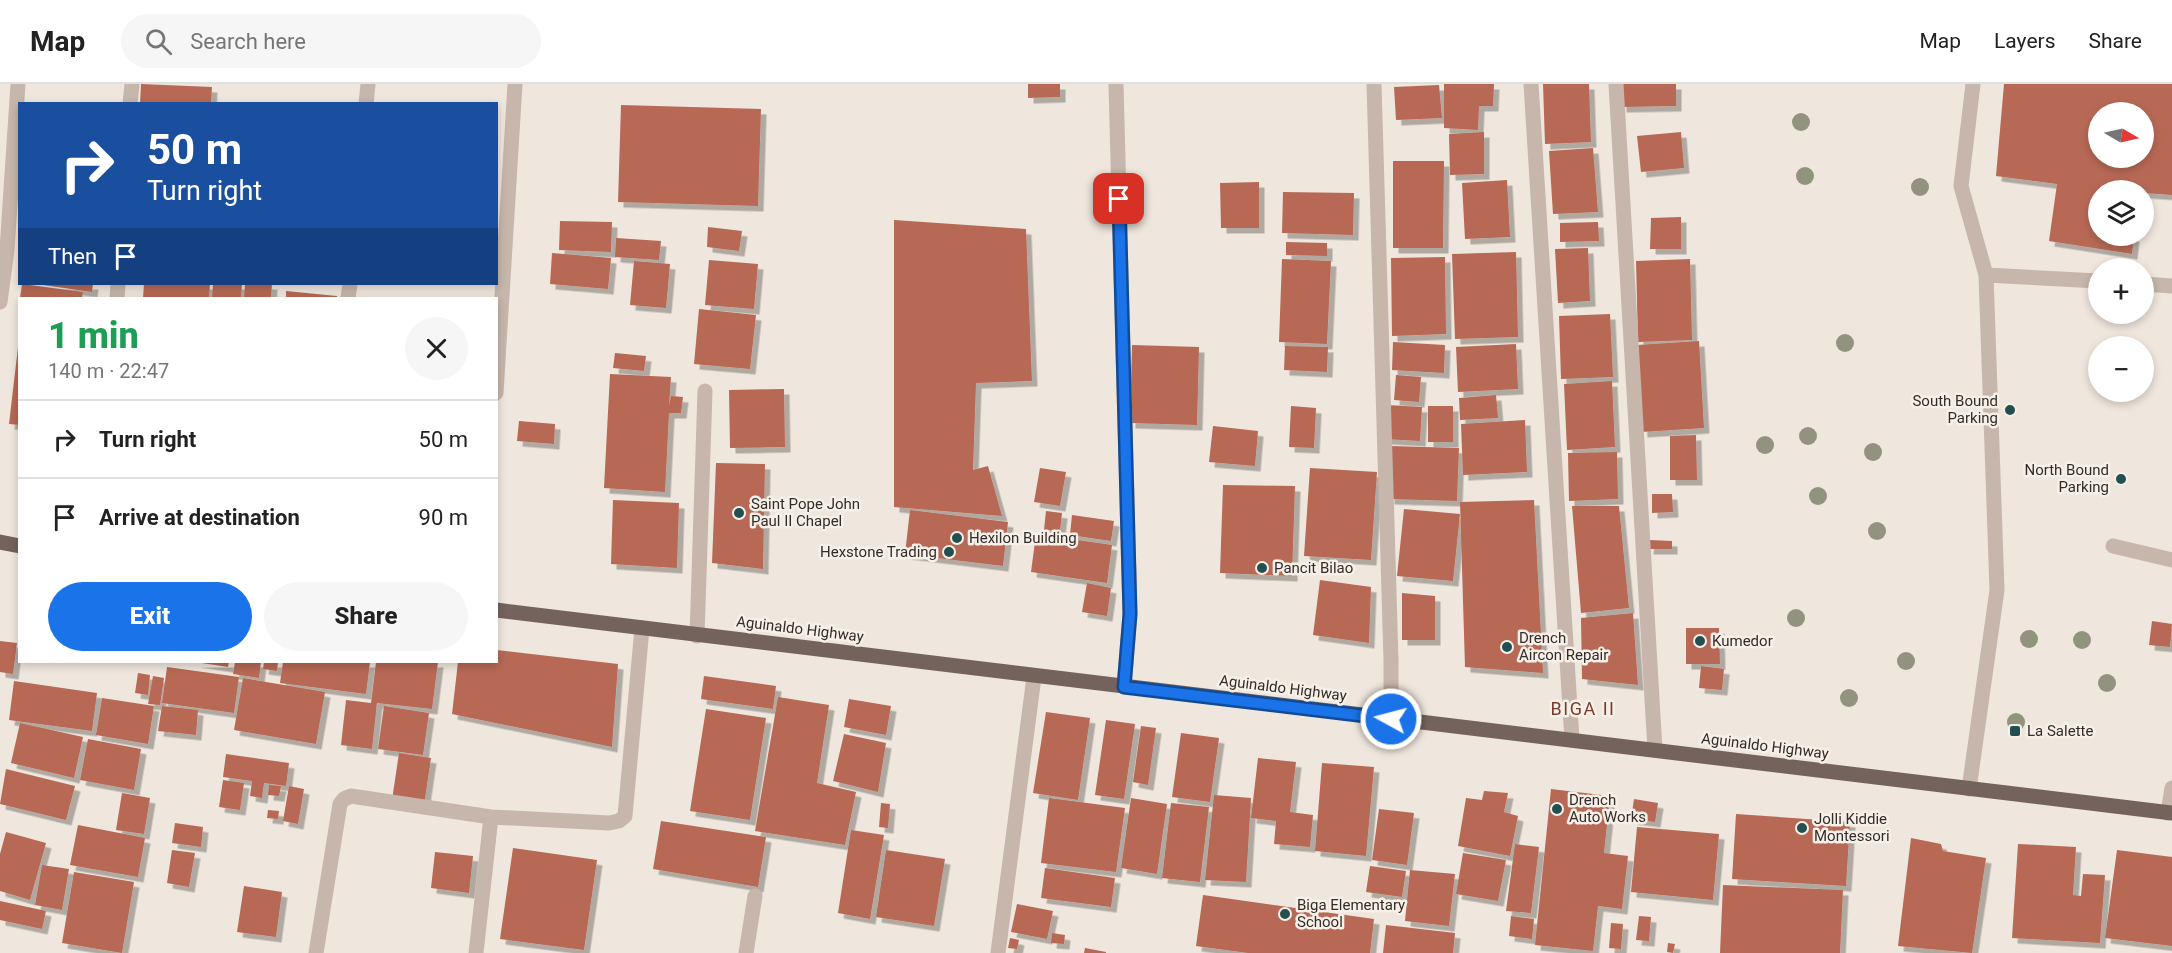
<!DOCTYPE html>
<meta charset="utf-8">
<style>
body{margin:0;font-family:Roboto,sans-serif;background:#f6f6f6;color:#222;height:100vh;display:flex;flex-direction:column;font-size:22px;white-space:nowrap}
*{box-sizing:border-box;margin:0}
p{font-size:20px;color:#767676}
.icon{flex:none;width:33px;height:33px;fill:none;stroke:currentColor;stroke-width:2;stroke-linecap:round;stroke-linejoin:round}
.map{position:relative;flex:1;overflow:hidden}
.side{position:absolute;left:18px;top:213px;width:480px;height:366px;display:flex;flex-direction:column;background:#fff;border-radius:0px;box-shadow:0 3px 9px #0003}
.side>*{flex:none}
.hud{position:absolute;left:18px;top:18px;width:480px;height:183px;border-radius:0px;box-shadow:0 3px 9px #0003;background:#1a4fa0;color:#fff;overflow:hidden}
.needle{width:39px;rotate:99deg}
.controls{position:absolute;left:2088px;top:18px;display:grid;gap:12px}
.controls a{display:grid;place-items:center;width:66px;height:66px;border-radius:50%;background:#fff;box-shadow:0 3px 9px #0003;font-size:30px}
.pin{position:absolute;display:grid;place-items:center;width:51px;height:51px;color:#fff;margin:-26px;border-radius:12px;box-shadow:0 3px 9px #0006}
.me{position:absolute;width:66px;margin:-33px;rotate:277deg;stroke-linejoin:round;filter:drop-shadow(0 0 4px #0008)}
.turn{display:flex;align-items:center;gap:21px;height:126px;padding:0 30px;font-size:27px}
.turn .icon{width:78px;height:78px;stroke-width:2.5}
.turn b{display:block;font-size:42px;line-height:51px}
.then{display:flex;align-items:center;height:57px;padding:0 30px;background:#0003;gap:12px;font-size:22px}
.round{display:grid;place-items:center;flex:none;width:63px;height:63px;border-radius:32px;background:#f6f6f6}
.head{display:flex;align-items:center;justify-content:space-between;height:102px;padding:0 30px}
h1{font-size:36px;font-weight:800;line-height:45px;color:#1e9e55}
.button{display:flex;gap:12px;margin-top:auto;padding:12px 30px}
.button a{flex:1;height:69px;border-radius:36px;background:#1a73e8;color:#fff;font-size:24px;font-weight:800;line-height:69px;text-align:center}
.button a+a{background:#f6f6f6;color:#222}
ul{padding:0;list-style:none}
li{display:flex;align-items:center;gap:18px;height:78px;padding:0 30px;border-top:2px solid #e0e0e0}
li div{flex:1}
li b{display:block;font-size:22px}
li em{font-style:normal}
header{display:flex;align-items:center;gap:36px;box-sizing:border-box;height:84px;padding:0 30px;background:#fff;border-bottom:2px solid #e0e0e0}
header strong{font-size:28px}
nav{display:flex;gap:33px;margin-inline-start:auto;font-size:21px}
.search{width:420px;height:54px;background:#f6f6f6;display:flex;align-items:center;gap:15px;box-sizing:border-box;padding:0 21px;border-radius:33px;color:#767676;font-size:22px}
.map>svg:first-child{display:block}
.building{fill:#b76954;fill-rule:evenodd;filter:url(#shadow)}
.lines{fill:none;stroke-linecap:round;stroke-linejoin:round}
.lane{stroke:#c6b6ab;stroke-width:15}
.street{stroke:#c6b6ab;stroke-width:15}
.primary{stroke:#74635c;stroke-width:15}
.tree{fill:#92937e}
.route-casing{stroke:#114b97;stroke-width:15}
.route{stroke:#1a73e8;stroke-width:10}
.poi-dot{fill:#244f50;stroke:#f7f0e9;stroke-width:2}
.labels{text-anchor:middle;stroke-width:5;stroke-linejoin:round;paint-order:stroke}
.poi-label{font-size:15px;fill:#342c29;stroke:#f7f0e9;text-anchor:start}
.street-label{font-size:15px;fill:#342c29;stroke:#f7f0e9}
.quarter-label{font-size:18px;letter-spacing:1.5px;fill:#793c2c;stroke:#f7f0e9}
</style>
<header>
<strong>Map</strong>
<div class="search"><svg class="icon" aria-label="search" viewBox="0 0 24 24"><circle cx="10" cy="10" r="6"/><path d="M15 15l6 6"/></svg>Search here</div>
<nav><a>Map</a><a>Layers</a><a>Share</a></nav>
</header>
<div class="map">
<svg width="2172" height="869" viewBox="0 0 2172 869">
<defs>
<filter id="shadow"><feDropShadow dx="5.5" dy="5.5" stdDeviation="0" flood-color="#0004"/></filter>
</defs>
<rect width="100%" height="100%" fill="#efe6dd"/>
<path class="building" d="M141,0l71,3 -1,17h-71z
M1028,0h32v13l-32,1z
M1444,0h50l-1,22h-14l-1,24 -34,-2z
M1543,0h46l2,58 -46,2z
M1621,0h55v22l-55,1z
M2004,0h168v111l-28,-2v-3h-46v46h36l-2,18 -83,-13 8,-57 -61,-8zM2098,28h46v46h-46z
M1439,1l3,33 -46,2 -2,-33z
M621,21l140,4 -3,97 -140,-4z
M1484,48v42l-34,1 -1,-41z
M1681,48l3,36 -43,4 -4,-36z
M1593,64l5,64 -45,2 -4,-63z
M1393,77h51l-1,87h-50z
M1507,96l3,57 -45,2 -3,-56z
M1259,98v46h-38l-1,-45z
M1283,108l71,1 -1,42 -71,-2z
M1681,133v32h-31l1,-31z
M894,136l132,9 6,152 -56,2 -3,87 15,-4 14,50 -108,-9z
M560,137l52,1 -1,30 -52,-2z
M1598,138l1,19 -39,1v-19z
M708,143l34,4 -3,20 -32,-4z
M616,154l45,3 -2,19 -44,-3z
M1286,158l41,1v13l-41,-1z
M1588,164l2,53 -32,2 -3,-54z
M1516,168l2,85 -63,2 -3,-85z
M552,169l59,5 -3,31 -58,-5z
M1445,173l1,77 -54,2 -1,-78z
M1282,175l49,2 -4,83 -48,-2z
M1690,175l2,81 -54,2 -2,-81z
M709,176l49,4 -4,45 -49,-4z
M634,177l36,3 -4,44 -36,-3z
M22,200l61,8 -1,6h-62z
M36,200h57l-1,8z
M144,200h66l-1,14h-66z
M213,200h29l-1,14h-29z
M245,200h27l-1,14h-27z
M286,207l51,5v2h-51z
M699,225l57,6 -6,54 -56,-5z
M1610,230l3,63 -52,2 -2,-63z
M1699,257l5,87 -62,4 -5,-87z
M1393,258l52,3 -1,28 -52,-3z
M1516,260l2,45 -60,3 -2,-45z
M1132,261l67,2 -2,78 -67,-2z
M1285,262l43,1 -1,25 -43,-2z
M18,263h2v78l-11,-1z
M615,269l31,3 -2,15 -31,-3z
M610,290l61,3 -2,29 2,-10 12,1 -2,16h-12l-4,79 -61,-4z
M1396,291l25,2 -2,25 -25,-2z
M1612,297l3,66 -48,3 -3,-66z
M784,305l1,58 -55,1 -1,-58z
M1496,311l2,23 -38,2 -1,-22z
M1387,321l35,2 -2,34 -35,-2z
M1291,322l25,2 -2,40 -25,-1z
M1428,322h25v36h-25z
M1525,336l2,52 -64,3 -2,-51z
M519,337l36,3 -1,20 -37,-3z
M1213,342l45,5 -3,35 -46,-4z
M1696,351l1,45h-27v-44z
M1390,362l69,2 -2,53 -68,-2z
M1617,368l1,47 -49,2 -1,-48z
M716,379l49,1 -2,105 -51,-6z
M1040,384l26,4 -6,34 -26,-4z
M1310,384l67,4 -6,88 -67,-4z
M1223,401l72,1 -3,90 -72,-3z
M1652,410h20l1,18 -21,1z
M613,416l66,3 -2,65 -66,-4z
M1534,416l9,173 -78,-6 -5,-165z
M1572,422h47l10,102 -48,5z
M1404,425l56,5 -7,67 -56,-5z
M910,426l98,12 -5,44 -98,-12z
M1046,427l16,2 -2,18 -16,-1z
M1072,431l42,6 -3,20 -41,-6z
M1036,450l76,11 -5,38 -76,-11z
M1649,456l23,1v8h-24z
M1320,496l51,7 -2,56 -56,-8z
M1087,499l24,5 -4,28 -25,-4z
M1402,509l33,3v44h-33z
M1633,529l5,72 -56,-6 -1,-61z
M2152,537l20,3 -2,23 -21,-2z
M1686,544h33l1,36h-34z
M0,557l17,2 -4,31 -13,-2z
M496,566l122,14 -6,83 -160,-33 6,-52h38z
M195,578h34l-1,5z
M235,578h26l-2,16 -26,-4z
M264,578h14l-1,9 -14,-2z
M283,578h87l-4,32 -86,-11z
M376,578h62l-6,47 -55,-6 -5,46 -31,-4 5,-45 25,3z
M1701,582l23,3 -2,21 -23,-2z
M167,583l72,10 -5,36 -72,-10z
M138,589l12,2 -2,20 -13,-2z
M153,592l11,2 -4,27 -12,-1z
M704,592l72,10 -3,23 -72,-10z
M243,594l82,14 -9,52 -82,-14z
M14,597l83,12 -5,38 -83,-11z
M778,613l51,8 -12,78 39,9 -11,53 -90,-14z
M102,614l52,8 -6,38 -52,-9z
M849,615l42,7 -5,29 -42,-8z
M162,622l36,4 -2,25 -38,-4z
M384,622l45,7 -6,42 -45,-6z
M706,625l60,9 -16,102 -60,-9z
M1046,628l44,6 -12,82 -45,-7z
M1106,636l29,4 -11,75 -29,-4z
M20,639l63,14 -9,41 -63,-15z
M1141,642l15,2 -8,57 -15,-3z
M1181,649l38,5 -9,64 -38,-5z
M844,650l42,9 -8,49 -45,-11z
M88,655l53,10 -7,41 -54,-10z
M399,669l32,5 -7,47 -32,-5z
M226,670l63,9 -3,23 -22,-3 -2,15 -12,-2 2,-15 -29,-4z
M1258,674l38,4 -6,50 23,3 -3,32 -36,-3 2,-23 -25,-3z
M1322,679l52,4 -8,89 -51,-5z
M6,685l69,17 -9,34 -66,-16z
M223,696l21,3 -4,27 -21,-3z
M269,701l12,1 -2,10 -11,-1z
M289,702l15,3 -6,35 -15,-3z
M1551,705l59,7 -6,57 24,3 -6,53 -24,-3 -5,45 -58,-6z
M1484,707l24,2 -4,19 14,4 -8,40 -52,-10 8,-48 16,2z
M122,709l28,5 -6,36 -28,-4z
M1214,711l37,3 -5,84 -41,-2z
M1049,714l76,10 -9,64 -75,-9z
M1131,714l36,6 -10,70 -36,-6z
M1634,715l24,4 -3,19 -24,-3z
M881,719l9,1 -2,24 -9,-1z
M1171,719l38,4 -9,75 -38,-4z
M1379,725l35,4 -7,52 -35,-5z
M268,726l11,1 -1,8 -11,-1z
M1736,730l114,8 -4,64 -114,-7z
M661,737l105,16 -8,50 -105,-18z
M175,739l28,4 -2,20 -29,-4z
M78,741l67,13 -7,39 -68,-12z
M1637,743l82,7 -6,66 -82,-8z
M851,746l33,5 -14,84 -32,-6z
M6,748l40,11 -16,57 -30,-9v-37z
M1911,754l30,6 2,7 43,7 -14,95 -74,-7z
M1515,760l24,3 -8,66 -25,-2z
M2018,760l58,3 -3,48 8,1 2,-22 22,1 -5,68 -88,-5z
M513,764l84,12 -13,90 -84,-11z
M172,766l23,3 -6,34 -22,-4z
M886,766l59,9 -11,67 -58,-9z
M2117,766l55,7v89l-67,-8z
M435,768l38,4 -4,37 -38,-5z
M1463,769l43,7 -8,41 -42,-7z
M42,781l27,4 -7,41 -27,-5z
M1370,782l36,5 -4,26 -36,-5z
M1045,784l70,10 -4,29 -70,-9z
M1410,786l45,4 -6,52 -44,-5z
M74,788l60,10 -12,71 -60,-10z
M1723,801l120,5 -3,63h-120z
M244,802l38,6 -6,45 -39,-5z
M1203,811l171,24 -4,34h-122l-52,-7z
M0,817l46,10 -4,18 -42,-9z
M1017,820l36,7 -6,28 -36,-7z
M1511,832l23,3 -2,20 -23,-3z
M1639,832l12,1 -2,24 -13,-1z
M1611,839l12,1 -2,25 -12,-1z
M1386,841l69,8 -2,20h-70z
M1052,849l13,2 -1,9 -13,-1z
M1010,854l9,2 -2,9 -9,-1z
M1668,859l7,1 -2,9 -6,-1z
M1085,864l21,4v1h-22z"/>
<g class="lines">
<path class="lane" d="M1986,191l112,6
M2144,200l28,2
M2113,462l59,14
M1969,705l28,-199 -11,-315 -25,-89 12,-102"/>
<path class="street" d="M1116,0l14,530 -6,73
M1374,0l17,576v59
M1531,0l41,656
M1616,0l39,666
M130,20l2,-20
M366,20l2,-20
M117,214l1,-14
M348,214l2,-14
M0,218l7,-52 11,-166
M496,309l19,-309
M697,552l8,-245
M2168,729l4,-25
M316,869l24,-149 4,-5 7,-3 140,21 118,6 10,-2 6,-5 17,-188
M476,869l15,-136
M746,869l9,-57
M998,869l36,-276"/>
<path class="primary" d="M0,458l20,4
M496,526l1676,203"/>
</g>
<g class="tree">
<circle cx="1801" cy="38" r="9"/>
<circle cx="1805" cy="92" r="9"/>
<circle cx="1920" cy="103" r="9"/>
<circle cx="1845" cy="259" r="9"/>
<circle cx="1808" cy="352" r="9"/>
<circle cx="1765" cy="361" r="9"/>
<circle cx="1873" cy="368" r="9"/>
<circle cx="1818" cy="412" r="9"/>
<circle cx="1877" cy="447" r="9"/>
<circle cx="1796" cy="534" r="9"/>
<circle cx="2029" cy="555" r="9"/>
<circle cx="2082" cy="556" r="9"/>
<circle cx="1906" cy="577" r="9"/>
<circle cx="2107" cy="599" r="9"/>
<circle cx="1849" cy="614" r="9"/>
<circle cx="2016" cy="638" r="9"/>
</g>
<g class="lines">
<g class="route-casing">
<path id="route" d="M1119,115l11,415 -6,73 267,32"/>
</g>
<use href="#route" class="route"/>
</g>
<g class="poi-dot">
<circle cx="2010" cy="326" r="6"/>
<circle cx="2121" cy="395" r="6"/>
<circle cx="739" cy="429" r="6"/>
<circle cx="957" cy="454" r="6"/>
<circle cx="949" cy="468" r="6"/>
<circle cx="1262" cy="484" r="6"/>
<circle cx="1700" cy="557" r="6"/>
<circle cx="1507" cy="563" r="6"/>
<rect x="2009" y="641" width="12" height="12" rx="3"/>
<circle cx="1557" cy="725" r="6"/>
<circle cx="1802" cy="744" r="6"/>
<circle cx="1285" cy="830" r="6"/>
</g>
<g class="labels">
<g class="poi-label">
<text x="1998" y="322" text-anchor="end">South Bound<tspan x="1998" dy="17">Parking</tspan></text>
<text x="2109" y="391" text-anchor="end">North Bound<tspan x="2109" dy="17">Parking</tspan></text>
<text x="751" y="425">Saint Pope John<tspan x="751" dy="17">Paul II Chapel</tspan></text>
<text x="969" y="459">Hexilon Building</text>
<text x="937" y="473" text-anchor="end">Hexstone Trading</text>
<text x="1274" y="489">Pancit Bilao</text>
<text x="1519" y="559">Drench<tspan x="1519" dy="17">Aircon Repair</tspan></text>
<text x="1712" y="562">Kumedor</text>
<text x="2027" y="652">La Salette</text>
<text x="1569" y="721">Drench<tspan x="1569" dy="17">Auto Works</tspan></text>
<text x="1814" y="740">Jolli Kiddie<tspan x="1814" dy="17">Montessori</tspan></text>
<text x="1297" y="826">Biga Elementary<tspan x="1297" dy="17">School</tspan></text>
</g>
<g class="street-label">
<text transform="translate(800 545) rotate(7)" y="5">Aguinaldo Highway</text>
<text transform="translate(1283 604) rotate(7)" y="5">Aguinaldo Highway</text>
<text transform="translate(1765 662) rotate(7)" y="5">Aguinaldo Highway</text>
</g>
<g class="quarter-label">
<text x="1583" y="631">BIGA II</text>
</g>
</g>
</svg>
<div class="controls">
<a><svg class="needle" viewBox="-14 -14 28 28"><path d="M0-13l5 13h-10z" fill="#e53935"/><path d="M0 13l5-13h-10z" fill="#767676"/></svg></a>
<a><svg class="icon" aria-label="layers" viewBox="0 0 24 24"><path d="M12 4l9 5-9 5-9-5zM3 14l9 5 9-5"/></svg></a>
<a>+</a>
<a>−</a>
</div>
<div class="pin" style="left:1119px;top:115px;background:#d93025"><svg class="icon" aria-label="arrive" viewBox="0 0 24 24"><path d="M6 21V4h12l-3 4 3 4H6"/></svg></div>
<svg class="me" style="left:1391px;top:635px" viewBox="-20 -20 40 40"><circle r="17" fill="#1a73e8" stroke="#fff" stroke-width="3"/><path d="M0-11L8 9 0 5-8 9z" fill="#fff"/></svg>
<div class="hud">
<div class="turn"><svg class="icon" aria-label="right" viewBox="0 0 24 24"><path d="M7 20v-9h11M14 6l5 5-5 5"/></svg><div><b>50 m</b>Turn right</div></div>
<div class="then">Then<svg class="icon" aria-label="arrive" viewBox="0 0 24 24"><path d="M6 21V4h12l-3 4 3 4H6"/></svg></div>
</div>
<section class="side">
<div class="head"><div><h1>1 min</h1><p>140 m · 22:47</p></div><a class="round"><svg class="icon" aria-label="close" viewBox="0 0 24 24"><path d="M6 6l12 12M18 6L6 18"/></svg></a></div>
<ul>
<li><svg class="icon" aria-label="right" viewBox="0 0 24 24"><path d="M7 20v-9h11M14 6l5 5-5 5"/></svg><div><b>Turn right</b></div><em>50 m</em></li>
<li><svg class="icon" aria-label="arrive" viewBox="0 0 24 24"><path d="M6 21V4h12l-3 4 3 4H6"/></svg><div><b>Arrive at destination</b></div><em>90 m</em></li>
</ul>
<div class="button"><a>Exit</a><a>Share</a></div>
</section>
</div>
